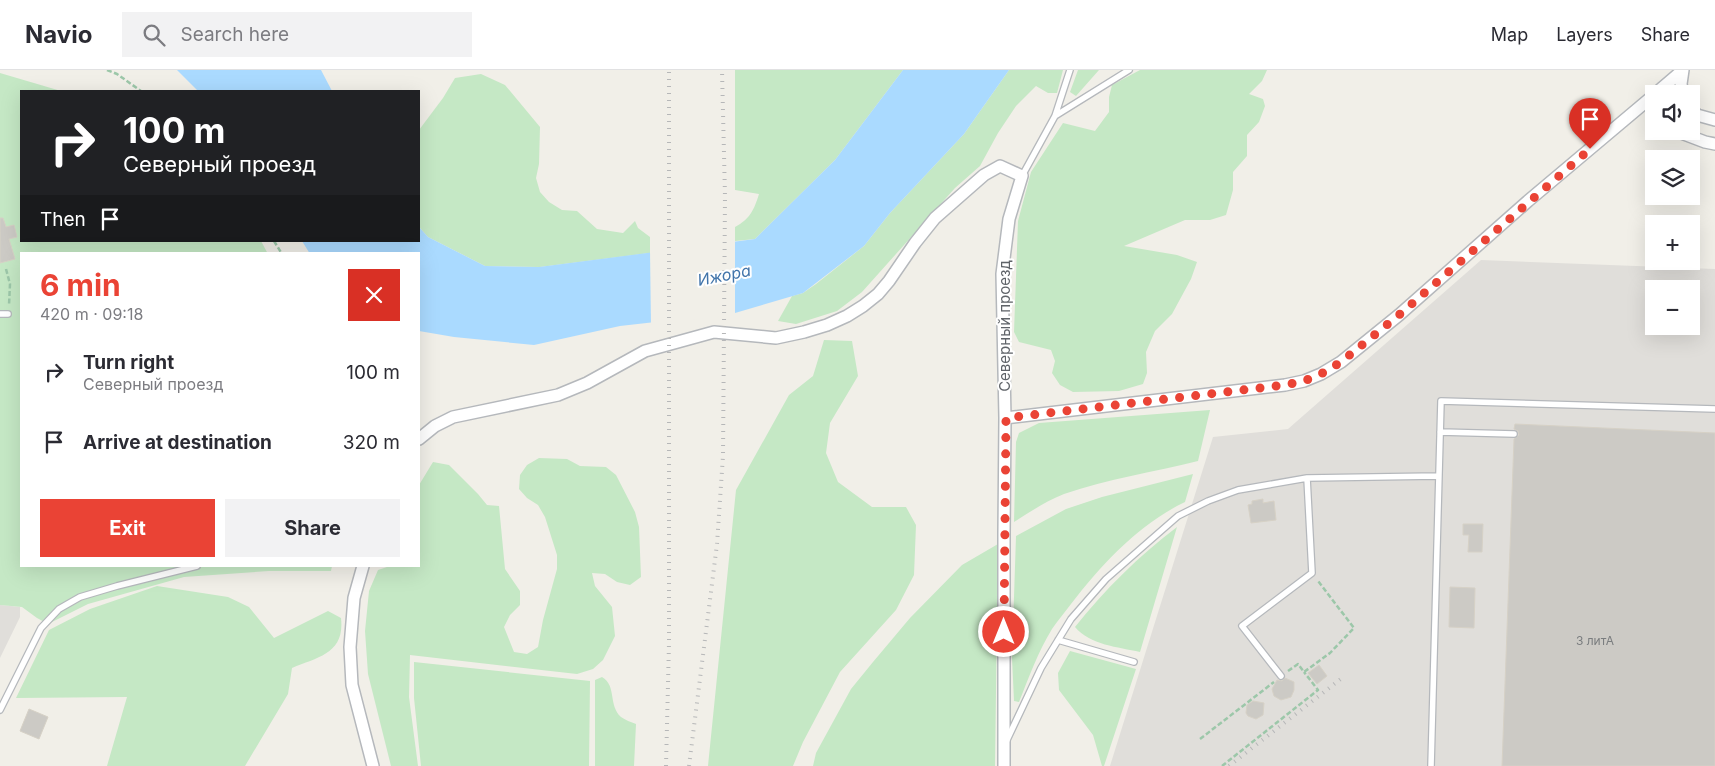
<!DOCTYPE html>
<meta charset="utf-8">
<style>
body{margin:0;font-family:Inter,sans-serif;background:#f2f2f3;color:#2b2b33;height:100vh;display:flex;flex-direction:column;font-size:19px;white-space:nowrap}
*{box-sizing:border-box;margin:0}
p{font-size:16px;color:#7c7c81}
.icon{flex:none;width:28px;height:28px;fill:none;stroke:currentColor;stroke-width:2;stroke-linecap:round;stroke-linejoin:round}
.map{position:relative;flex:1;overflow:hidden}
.sheet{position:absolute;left:20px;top:182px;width:400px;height:315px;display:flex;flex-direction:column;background:#fff;border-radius:0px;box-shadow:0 5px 20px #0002}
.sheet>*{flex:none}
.top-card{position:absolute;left:20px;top:20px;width:400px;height:152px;border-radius:0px;box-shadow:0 5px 20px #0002;background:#202124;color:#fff;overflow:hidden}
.controls{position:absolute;left:1645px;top:15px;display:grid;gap:10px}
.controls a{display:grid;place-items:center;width:55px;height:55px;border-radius:0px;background:#fff;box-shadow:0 5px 20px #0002;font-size:25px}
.pin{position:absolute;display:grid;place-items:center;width:42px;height:42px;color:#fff;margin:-51px -21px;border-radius:50% 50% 50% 0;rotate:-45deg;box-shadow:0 0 5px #0007}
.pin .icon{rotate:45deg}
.me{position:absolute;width:55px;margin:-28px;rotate:0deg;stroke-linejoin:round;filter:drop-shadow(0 0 4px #0008)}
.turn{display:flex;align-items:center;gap:18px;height:105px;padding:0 20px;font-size:22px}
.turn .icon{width:65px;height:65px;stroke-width:2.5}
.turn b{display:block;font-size:35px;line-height:42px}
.then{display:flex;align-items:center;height:48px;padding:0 20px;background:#0003;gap:10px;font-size:19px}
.round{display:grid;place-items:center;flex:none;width:52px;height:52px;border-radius:0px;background:#f2f2f3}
.headline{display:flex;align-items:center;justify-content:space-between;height:85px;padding:0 20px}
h1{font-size:30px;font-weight:700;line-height:38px;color:#ea4335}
.action{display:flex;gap:10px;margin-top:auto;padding:10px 20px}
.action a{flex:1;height:58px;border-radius:0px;background:#ea4335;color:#fff;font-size:20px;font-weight:700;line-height:58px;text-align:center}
.action a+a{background:#f2f2f3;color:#2b2b33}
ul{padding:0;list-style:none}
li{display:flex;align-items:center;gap:15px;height:70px;padding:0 20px}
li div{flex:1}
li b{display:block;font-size:19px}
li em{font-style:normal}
header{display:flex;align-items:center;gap:30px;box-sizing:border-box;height:70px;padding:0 25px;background:#fff;border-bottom:1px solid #e1e1e2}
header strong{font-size:24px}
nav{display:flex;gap:28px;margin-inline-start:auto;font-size:18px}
.search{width:350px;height:45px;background:#f2f2f3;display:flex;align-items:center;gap:12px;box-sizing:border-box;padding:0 18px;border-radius:0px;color:#7c7c81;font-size:19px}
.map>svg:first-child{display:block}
.industrial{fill:#e0deda;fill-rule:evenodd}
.green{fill:#c5e8c5}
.water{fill:#aadaff}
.pier{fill:#f1efe8}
.building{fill:#cccac5;stroke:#d6d1c6}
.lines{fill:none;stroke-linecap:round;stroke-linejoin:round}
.service-casing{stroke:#b5b8bc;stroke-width:8}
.minor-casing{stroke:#b5b8bc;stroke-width:14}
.path{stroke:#9cc7a9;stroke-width:2.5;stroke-dasharray:5 2.5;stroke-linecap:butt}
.service{stroke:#fff;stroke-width:5.5}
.minor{stroke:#fff;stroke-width:11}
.rail{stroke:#b6b7b8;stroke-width:4;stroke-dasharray:1 6;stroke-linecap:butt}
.route{stroke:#ea4335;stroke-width:9;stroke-dasharray:0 16.2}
.labels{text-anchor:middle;stroke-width:4;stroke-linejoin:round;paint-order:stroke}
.number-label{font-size:12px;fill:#7a7d7f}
.street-label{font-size:15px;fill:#5f6368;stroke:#fff}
.water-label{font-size:16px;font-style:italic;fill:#4174aa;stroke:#fff}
</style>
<header>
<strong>Navio</strong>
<div class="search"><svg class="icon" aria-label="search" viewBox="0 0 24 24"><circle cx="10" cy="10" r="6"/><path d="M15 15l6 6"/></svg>Search here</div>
<nav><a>Map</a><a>Layers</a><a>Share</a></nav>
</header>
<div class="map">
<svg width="1715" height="696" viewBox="0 0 1715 696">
<rect width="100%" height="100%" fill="#f1efe8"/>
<path class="industrial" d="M1481,190l234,9v497h-605l103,-329 75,-8zM1654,219h37v37h-37z
M0,535l20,2v10l-20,41z"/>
<path class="green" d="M735,0h168l-68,90 -80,79 -20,2v-14c15,-8 19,-17 24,-33l-24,-4z
M1009,0h54l-6,23h-9l-12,-7 -20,20 -18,27 -18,33 -25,22 -93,104 -25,19 -41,13 -18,-3 14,-25 11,-3 13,-9 48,-38 26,-33 74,-79z
M1078,0h21l-23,26 -6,-4z
M1140,0h127l-5,11 -13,13 14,5 2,7 -6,16 -12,13v21l-14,16v18l-7,25 -16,5h-25l-61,26 53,9 20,7 -6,17 -19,35 -17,17 -9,21 1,21 -4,11 -24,7 -46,1 -13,-7 -8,-12 3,-12 -4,-11 -32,-8 -5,-10 4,-111 13,-49 32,-49 32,8 14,-19v-15l3,-12z
M0,3l61,18h-40v150h240l7,13h-247v312h311l-1,5h-62l-85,6 -96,27 -40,20 -11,-6 -15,-11 -22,-2z
M481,4l24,11 35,42 -1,37 -3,14 4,14 9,10 13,8 15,1 20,18 26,4 12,-12 3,7 12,9v16l-110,14 -55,-1 -57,-29 -9,-10v-97l24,-32 12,-20z
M824,270l28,1 6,35 -28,47 -4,30 12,29 34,25h34l10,18 -2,50 -18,35 -56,62 -37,70 -10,24h-85l28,-276 53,-95 24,-19z
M1210,340l-12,51c-44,11 -90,18 -134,33 -18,7 -34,18 -50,28l2,-80 3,-9 20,-10z
M539,388l28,1 13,7 26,1 10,8 19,37 4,15 2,50 -11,8 -13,-3 -12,-8 -13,-1 3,13 17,21 3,29 -12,24 -10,9 -16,5 -167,-19 -1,42 9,69h-27l-23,-92 -3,-43 4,-40 9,-21 12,-4h29v-81l14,-23 16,3 29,29 9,11 12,1 6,63 15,22v14l-10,10 -6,12 10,25 13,2 11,-7 5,-27 14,-51v-14l-12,-38 -7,-12 -11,-7 -8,-9 1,-14 7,-10z
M1193,404l-8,28c-46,22 -83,62 -114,102 -6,8 -13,16 -19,25 -14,23 -23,48 -33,73l-5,-1 -2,-43 4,-122 50,-27 36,-12z
M1177,457l-37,125c-22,-5 -50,-7 -65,-25 30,-38 64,-71 102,-100z
M998,474l-3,222h-182l3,-13 35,-64 22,-27 37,-44 52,-53z
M157,516l71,11 21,10 25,31 54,-27 13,7c4,35 -22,39 -49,50l-4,26 -43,72h-138l20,-69 -111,1 33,-68 41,-21z
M1070,581l66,18 -32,97h-2l-9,-31 -34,-45 -1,-17z
M414,592l176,19 -1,85h-168l-7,-68z
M602,607c15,9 6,28 19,40 4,3 10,5 15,7l-2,42h-39v-86z"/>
<path class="water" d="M177,0h144l11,21h-134z
M903,0h106l-45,64 -74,79 -26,33 -61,47 -68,20 -115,13 -86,19 -80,-8 -35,-6v-77h-109l-8,-13h117v-14l9,10 57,29 54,1 216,-28 80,-79z"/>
<path class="pier" d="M735,169v76l-84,10 -1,-74z"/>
<path class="building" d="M0,148h3l3,9 8,-2 3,12 -8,2 6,20 -15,4z
M1515,354l200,9v333h-213l12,-327 5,-4 -1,-4 -4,-2z
M1263,429v4l11,-2 2,19 -25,3 -3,-18 4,-1v-3z
M1463,454h20l-1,28h-14l1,-17h-6z
M1450,517l25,1 -1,40 -25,-1z
M1319,595l8,11 -10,8 -9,-11z
M1285,608l9,4v8l-3,7 -10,3 -7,-4 -2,-7 5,-9 5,1z
M1253,631l11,2 -1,12 -7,4 -8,-3 -2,-3 1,-8z
M29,639l19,8 -9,22 -19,-8z"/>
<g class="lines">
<g class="service-casing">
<path id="service" d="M1055,46l74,-46
M1022,106l33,-60 15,-46
M0,244h8
M1440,362l74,2
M1058,570l76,22
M1281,606l-39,-50 70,-53 -5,-95
M0,640l41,-82 18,-19 21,-12 37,-11 80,-20
M1006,672l35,-74 30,-49 35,-40 72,-63 30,-15 30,-11 69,-12 131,-2
M1431,696l10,-365 274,8"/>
</g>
<g class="minor-casing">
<path id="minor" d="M1655,24l28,-24
M1683,24l-2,-10 2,-14
M1691,38l6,7 18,5
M1676,61l29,11 10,2
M1005,348l280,-33 19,-4 17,-7 20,-12 58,-47 129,-114 126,-106
M419,369l16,-13 18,-9 105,-22 29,-12 58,-32 69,-19 62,6 28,-6 23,-7 20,-9 16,-10 15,-12 11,-13 26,-38 20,-25 49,-43 16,-9 22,10 -13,43 -7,55 3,144 -1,115v233
M363,496l-9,32 -4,49 2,38 21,81"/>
</g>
<path class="path" d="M107,0l10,4 24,17
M274,171l8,13
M6,199l4,15 -1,21
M1288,601l10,-7 6,8 26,-19 24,-25 -36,-47
M1200,669l74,-57
M1222,696l96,-76 -14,-18"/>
<use href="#service" class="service"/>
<use href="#minor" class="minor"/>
<path class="rail" d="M666,696l3,-123v-573
M689,696l28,-222 6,-88 2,-260 -3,-126
M1229,696l113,-88"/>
</g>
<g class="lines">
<path class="route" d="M1004,562l2,-214 279,-33 19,-4 17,-7 20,-12 58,-47 191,-166"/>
</g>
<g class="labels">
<g class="number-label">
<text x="1595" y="575">3 литА</text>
</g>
<g class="street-label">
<text transform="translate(1005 256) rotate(-90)" y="5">Северный проезд</text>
</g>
<g class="water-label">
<text transform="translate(724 205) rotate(-11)" y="6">Ижора</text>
</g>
</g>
</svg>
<div class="controls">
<a><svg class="icon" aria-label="sound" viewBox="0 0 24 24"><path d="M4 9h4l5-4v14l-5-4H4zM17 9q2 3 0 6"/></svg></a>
<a><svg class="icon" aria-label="layers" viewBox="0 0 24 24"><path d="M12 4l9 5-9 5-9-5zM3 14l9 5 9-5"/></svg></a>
<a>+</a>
<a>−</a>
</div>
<div class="pin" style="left:1590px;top:79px;background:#d93025"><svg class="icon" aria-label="arrive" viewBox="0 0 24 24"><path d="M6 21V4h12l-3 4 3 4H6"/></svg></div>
<svg class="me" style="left:1004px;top:562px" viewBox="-20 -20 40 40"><circle r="17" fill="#ea4335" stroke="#fff" stroke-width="3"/><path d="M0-11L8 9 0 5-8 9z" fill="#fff"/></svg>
<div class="top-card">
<div class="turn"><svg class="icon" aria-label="right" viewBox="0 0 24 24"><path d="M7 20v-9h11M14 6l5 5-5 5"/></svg><div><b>100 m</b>Северный проезд</div></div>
<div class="then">Then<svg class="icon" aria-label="arrive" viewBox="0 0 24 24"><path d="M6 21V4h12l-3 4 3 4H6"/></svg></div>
</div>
<section class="sheet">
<div class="headline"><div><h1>6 min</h1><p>420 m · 09:18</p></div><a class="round" style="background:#d93025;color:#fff"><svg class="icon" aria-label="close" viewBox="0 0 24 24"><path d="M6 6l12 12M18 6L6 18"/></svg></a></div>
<ul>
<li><svg class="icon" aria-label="right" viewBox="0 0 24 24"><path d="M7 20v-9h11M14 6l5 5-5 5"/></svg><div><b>Turn right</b><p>Северный проезд</p></div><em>100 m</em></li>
<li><svg class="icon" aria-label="arrive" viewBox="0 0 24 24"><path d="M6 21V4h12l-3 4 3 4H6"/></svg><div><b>Arrive at destination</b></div><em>320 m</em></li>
</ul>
<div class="action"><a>Exit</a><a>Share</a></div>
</section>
</div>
